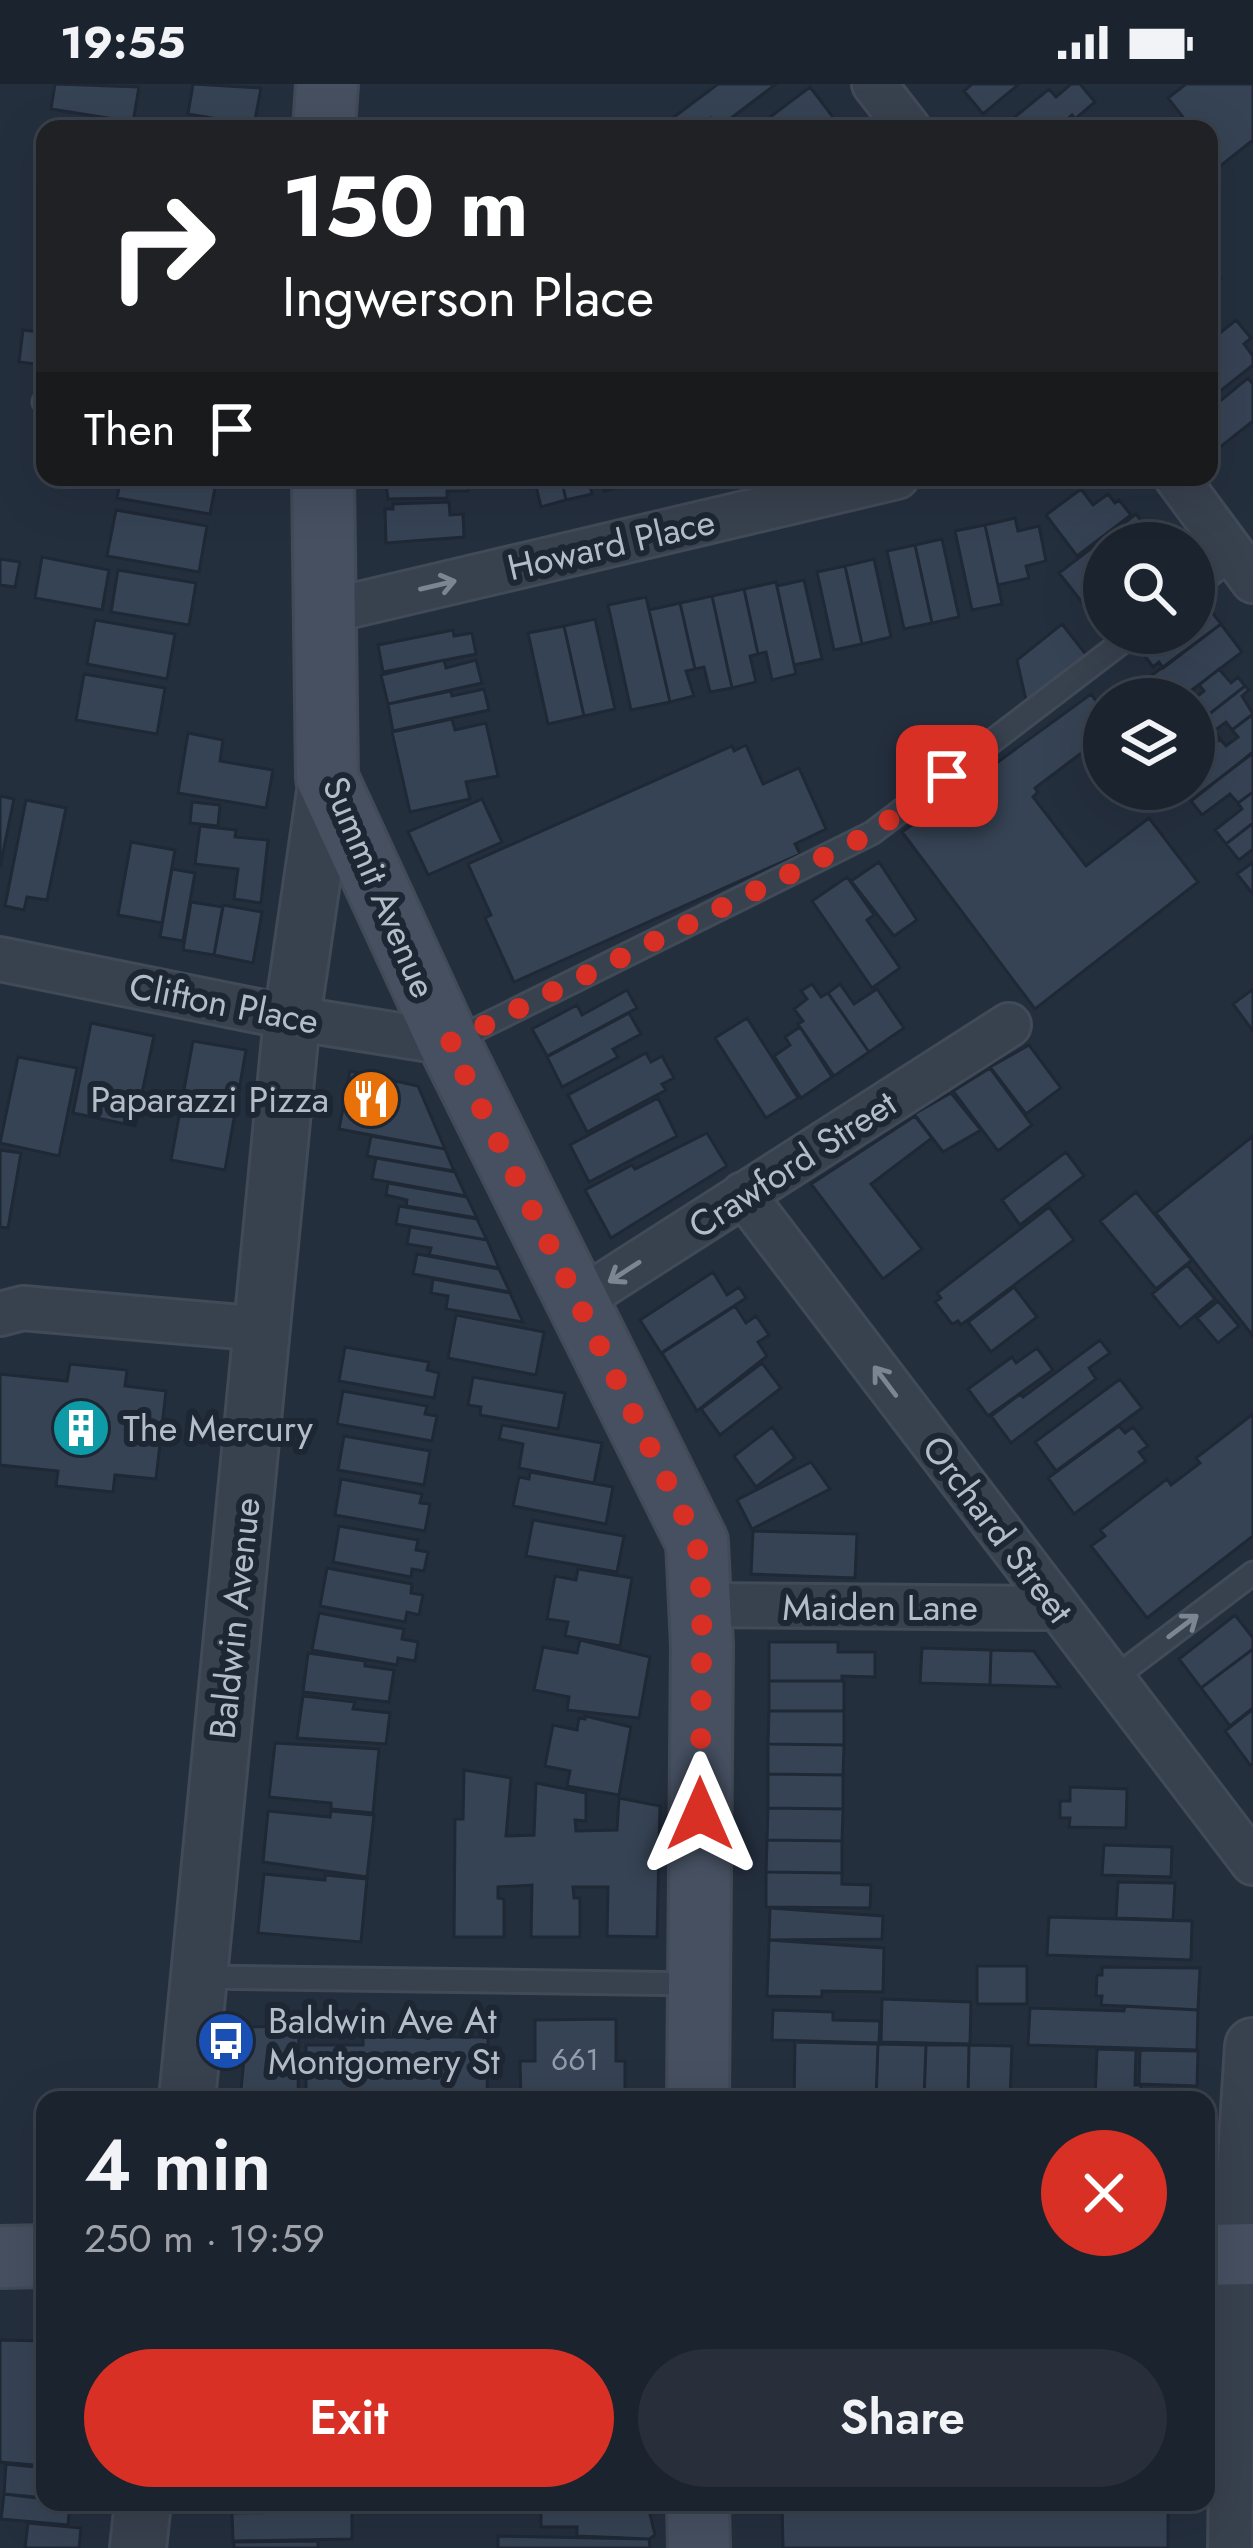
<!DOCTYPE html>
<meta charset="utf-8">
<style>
body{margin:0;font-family:Jost,sans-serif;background:#282f3a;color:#f1f3f6;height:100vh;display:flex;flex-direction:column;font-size:45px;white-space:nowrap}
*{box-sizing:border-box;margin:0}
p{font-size:39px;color:#a0a4aa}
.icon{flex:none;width:66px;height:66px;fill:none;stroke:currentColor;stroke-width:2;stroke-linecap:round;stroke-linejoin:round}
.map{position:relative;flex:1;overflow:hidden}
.drawer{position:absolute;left:36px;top:2007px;width:1179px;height:420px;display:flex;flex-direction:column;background:#1b232e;border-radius:24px;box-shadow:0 12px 48px #0002,0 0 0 3px #39404a}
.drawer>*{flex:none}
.hud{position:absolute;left:36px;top:36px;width:1182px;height:366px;border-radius:24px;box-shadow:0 12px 48px #0002,0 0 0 3px #39404a;background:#202124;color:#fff;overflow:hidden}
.fabs{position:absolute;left:1083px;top:438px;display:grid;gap:24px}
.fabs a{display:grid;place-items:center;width:132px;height:132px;border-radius:50%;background:#1b232e;box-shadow:0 12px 48px #0002,0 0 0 3px #39404a;font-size:60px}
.pin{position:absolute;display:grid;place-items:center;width:102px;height:102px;color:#fff;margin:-51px;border-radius:24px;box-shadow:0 6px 18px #0006}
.me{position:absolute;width:132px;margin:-66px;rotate:0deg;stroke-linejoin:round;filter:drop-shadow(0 0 9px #0008)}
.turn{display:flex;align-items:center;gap:42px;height:252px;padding:0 48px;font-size:54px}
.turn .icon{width:156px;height:156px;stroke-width:2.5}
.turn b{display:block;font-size:84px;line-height:102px}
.then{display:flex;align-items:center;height:114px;padding:0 48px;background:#0003;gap:24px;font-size:45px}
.round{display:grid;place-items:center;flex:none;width:126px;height:126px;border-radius:63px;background:#282f3a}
.head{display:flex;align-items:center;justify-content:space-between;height:204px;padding:0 48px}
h1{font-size:72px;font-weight:600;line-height:90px}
.cta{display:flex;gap:24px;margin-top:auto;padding:24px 48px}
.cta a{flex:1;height:138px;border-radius:72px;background:#d93025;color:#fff;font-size:48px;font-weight:600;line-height:138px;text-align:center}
.cta a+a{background:#282f3a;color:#f1f3f6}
.status{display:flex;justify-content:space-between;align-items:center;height:84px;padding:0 60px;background:#1b232e;direction:ltr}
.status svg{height:33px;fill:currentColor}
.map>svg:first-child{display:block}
.building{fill:#364354;stroke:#1f2835;stroke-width:3}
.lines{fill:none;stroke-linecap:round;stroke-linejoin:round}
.service-casing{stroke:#414a57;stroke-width:27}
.minor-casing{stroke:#414a57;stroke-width:48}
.tertiary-casing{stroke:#414a57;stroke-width:60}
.secondary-casing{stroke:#414a57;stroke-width:66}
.service{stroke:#38414e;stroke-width:21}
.minor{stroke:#38414e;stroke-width:42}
.tertiary{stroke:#38414e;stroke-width:54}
.secondary{stroke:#465061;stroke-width:60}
.oneway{stroke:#7c8592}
.route{stroke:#d93025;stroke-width:21;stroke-dasharray:0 37.8}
.labels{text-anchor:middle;stroke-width:12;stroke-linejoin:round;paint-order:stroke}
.number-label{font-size:30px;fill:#929caa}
.street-label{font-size:36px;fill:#b4bcc9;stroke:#1d2633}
.poi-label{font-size:36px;fill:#b4bcc9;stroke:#1d2633;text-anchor:start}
</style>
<div class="status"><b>19:55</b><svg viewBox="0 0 49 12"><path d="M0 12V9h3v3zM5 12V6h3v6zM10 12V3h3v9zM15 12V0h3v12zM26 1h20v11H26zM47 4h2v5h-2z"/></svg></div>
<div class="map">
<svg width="1253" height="2464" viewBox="0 0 1253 2464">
<rect width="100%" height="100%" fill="#242f3e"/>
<path class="building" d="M55,0l84,3 -6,35 -82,-13z
M193,0l68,4 -7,37 -66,-11z
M718,0h58l-58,44 -7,-10 -15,11h-13l-9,-12z
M972,0h47l-36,30 -19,-23z
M1071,0h9l15,18 -20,17 -3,-4 -16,14h-56l49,-40 7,8z
M1186,0h67v56l-39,31 -5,-6v-36h-17l-24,-31z
M810,3l23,30 -15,12h-64z
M1209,180l12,14 -12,10z
M1236,236l15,18 -7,6 9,12v9l-44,35v-65l9,-7 3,4z
M23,246l22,3v32l-26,-3z
M1248,294l5,6v37l-39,31 -5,-6v-36z
M121,393h96l-7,37 -93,-16z
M385,393h83v14h-21v7l-59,1z
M534,393h27l5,23 -25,7z
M561,393h27l4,17 -26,6z
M601,393h27l2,8 -26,6z
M1081,405l12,16 15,-11 7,9 4,-3 12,15 -54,41 -31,-41z
M449,418l1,13 13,-1 1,23 -78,6 -1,-34h8v-5z
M116,426l91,16 -8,46 -92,-16z
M1136,430l22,29h-54v48l-19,15 -26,-33z
M1015,434l3,13 21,-5 7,35 -20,5 3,12 -31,7 -13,-60z
M985,441l17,79 -30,6 -17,-79z
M942,455l17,78 -27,6 -17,-78z
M915,461l17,78 -28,6 -17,-78z
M42,473l67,13 -7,40 -67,-12z
M0,475l20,3 -5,25 -15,-2z
M874,475l17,78 -29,7 -17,-78z
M845,482l17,78 -28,6 -17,-78z
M118,486l78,13 -7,42 -78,-13z
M804,496l18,79 -28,6 -17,-79z
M776,498l20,92 -24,6 -6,-28 -8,2 -14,-65z
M744,505l14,65 -8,2 6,26 -24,6 -20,-92z
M712,512l20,92 -22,4 -6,-25 -9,2 -15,-66z
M1200,512l21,28 -58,44 -4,-6 -6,5 -8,-11 5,-4 -9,-12 9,-7h44v-33z
M646,513l24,105 -39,8 -23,-105z
M680,519l15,66 -9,2 8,25 -24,6 -21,-92z
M595,535l20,90 -31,7 -20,-90z
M95,536l80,14 -8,45 -80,-15z
M1062,540l26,33 -61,48 -10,-45z
M1221,540l21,28 -62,47h-11l-17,-24z
M564,542l20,90 -36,8 -20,-91z
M453,546l1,6 18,-3 4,21 -93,18 -5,-27z
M444,576l2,8 30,-8 6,23 -94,21 -7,-29z
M1219,585l12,14 7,-6 7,9 -51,40v-27l10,-8 -5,-6z
M84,590l81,14 -8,46 -81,-14z
M1245,602l4,4 -7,6 11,18 -21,16 -6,-8 -12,9 6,8 -20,16 -6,-7v-22z
M484,605l5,21 -96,21 -5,-27 63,-13 1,5z
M1091,610l13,17v25l-69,52 3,4 -5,5 53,69 63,-48 49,64 -163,127 -133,-177z
M1253,630v39l-62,47 -9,-11h12v-19l11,-9 -5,-6 20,-16 6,7 12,-9 -6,-7z
M452,635l3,11 31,-7 12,53 -32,6 4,17 -60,13 -18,-80z
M188,649l35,7 -3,21 53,9 -7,38 -88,-15z
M746,661l17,39 36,-16 27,61 -31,15 5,10 -286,128 -29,-64 6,-3 -23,-51 264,-118 2,5z
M1253,668v40l-15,11 -8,-9 -28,21 -11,-14z
M1253,708v31l-27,21 -11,-14 27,-21 -4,-6z
M0,712l14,3 -14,68z
M482,715l20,43 -74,33 -20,-43z
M26,716l40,8 -19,92 -20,-3 -3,13 -19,-4z
M192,718l28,3 -2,21 -28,-3z
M1253,739v26l-14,11 -13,-16z
M200,742l36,4 -1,7 33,3 -7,63 -27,-4 4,-30 -43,-5z
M131,758l44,8 -13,73 -44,-8z
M879,778l38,58 -23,16 -43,-55z
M1253,778v32l-16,-20z
M172,785l23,4 -12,68 -23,-4z
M847,793l27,38 -7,5 33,48 -28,20 -60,-87z
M191,818l32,5 -9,48 -31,-5z
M223,821l39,7 -9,51 -39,-8z
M812,900l9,13 7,-4 41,59 -35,24 -36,-52 5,-3 -9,-12 13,-10 -6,-8z
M840,900l14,20 23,-15 27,39 -35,24 -41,-59z
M1253,905v42l-20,-27z
M627,906l10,18 -90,48 -15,-27 45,-24 5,10z
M629,929l12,21 -28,15 5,8 -56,30 -15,-30z
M747,934l51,80 -32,20 -51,-80z
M91,939l63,13 -19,90 -62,-13z
M800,943l32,50 -31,21 -27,-42 16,-11 -5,-8z
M193,957l53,9 -21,120 -54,-10z
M1029,961l32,43 -35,26 -36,-47z
M646,969l5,9 11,-6 12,22 -12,6 4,6 -79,42 -19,-37z
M18,973l59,11 -18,88 -59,-13z
M990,984l42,57 -34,26 -45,-60z
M350,987l68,15 27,63 -106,-20z
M951,1009l30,37 -38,22 -29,-38z
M658,1014l19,38 -88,46 -19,-37z
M915,1032l17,22 -61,46 51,65 -39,30 -72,-95z
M707,1049l20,33 -116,72 -26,-48 47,-25 3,4z
M371,1052l74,13 9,22 -87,-15z
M1253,1052v200l-97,-123z
M0,1066l21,3 -13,75 -8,-1z
M1066,1068l18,24 -64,49 -18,-25z
M376,1074l79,14 11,24 -94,-17z
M388,1099l79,14 10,21 -71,-12 1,-6 -21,-5z
M1136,1108l56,68 -36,29 -56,-68z
M399,1122l78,13 10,21 -91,-16z
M1049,1123l25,33 -113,85 -3,-4 -6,3 -17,-22 6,-4 -4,-5z
M410,1143l77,13 12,28 -70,-13 2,-7 -24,-4z
M417,1170l82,15 11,23 -97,-18z
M1187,1181l28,34 -35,29 -28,-34z
M713,1188l14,23 12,-8 7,11 -85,55 -21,-33z
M433,1195l77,14 13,29 -77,-13 2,-13 -17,-3z
M1014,1203l23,30 -46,35 -23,-30z
M1218,1217l21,25 -21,17 -21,-25z
M735,1222l11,17 10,-7 13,19 -11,7 9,14 -70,55 -35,-58z
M456,1231l88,17 -8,43 -88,-17z
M1100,1256l10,13 -21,15 7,11 -85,64 -20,-27 29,-22 3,3z
M345,1263l84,15 -2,8 12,3 -5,25 -95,-17z
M1037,1264l16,22 -65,46 -20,-27 44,-32 4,6z
M762,1279l19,25 -61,47 -19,-26z
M70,1280l57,6 -2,16 41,5 -10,88 -41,-4 -2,17 -57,-6 2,-15 -58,-6v-91l67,7z
M473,1293l92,16 -7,36 -78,-14 1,-8 -13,-2z
M1120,1295l22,29 -86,63 -21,-29z
M343,1307l84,15 -2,8 12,2 -5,25 -95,-17z
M1253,1330v122l-106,82 -56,-72 14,-10 -5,-6 67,-51 4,6 29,-22 -4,-5z
M502,1341l100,18 -8,40 -75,-15 4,-24 -24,-5z
M1119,1342l6,7 8,-6 15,19 -9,6 7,9 -72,53 -26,-36z
M772,1343l23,31 -39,29 -22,-31z
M344,1352l86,15 -6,34 -86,-15z
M811,1378l19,27 -78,40 -15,-29z
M530,1388l83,15 -7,37 -93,-18 6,-29 10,2z
M341,1395l81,15 -2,9 10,1 -5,27 -90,-16z
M533,1436l91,16 -7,36 -91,-16z
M339,1442l79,14 -2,10 12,2 -4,19 -12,-2 -1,8 -78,-15z
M753,1447l104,3 -2,44 -104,-4z
M327,1484l85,16 -1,9 12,2 -4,20 -12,-3 -2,10 -85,-16z
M578,1485l54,9 -12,68 -55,-10 3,-14 -21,-3 8,-43 21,4z
M319,1529l85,16 -2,10 16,3 -3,19 -17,-3 -1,7 -85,-15z
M1235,1531l18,23v11l-52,39 -22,-29z
M580,1556l70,17 -11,61 -72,-8 2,-13 -35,-7 9,-43 34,6z
M769,1558h69v10h37v25l-33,-1v5h-73z
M922,1564l69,2 -1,35 -70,-2z
M1253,1565v59l-23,18 -29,-38z
M991,1566l43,1 26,36 -70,-2z
M308,1569l57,8v5l29,4 -5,32 -86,-10z
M769,1597h75v30h-75z
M303,1612l52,6 -2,7 37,4 -4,31 -89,-6z
M1253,1625v54l-3,2 -25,-34z
M769,1627h75v34l-76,-1z
M585,1632l46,11 -12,68 -52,-9 3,-15 -25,-5 8,-41 24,5 2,-12 6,1z
M275,1659l104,6 -6,64 -42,-4v-6l-62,-6z
M768,1660l76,1 -1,30 -75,-1z
M464,1686l47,8 -5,58 28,-1 2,-52 50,10v28l-11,-1 1,11 41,-1 2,-32 41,8 -3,131 -50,-1 1,-49h-35l1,11h6v39h-49l1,-52 -34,2v11l6,1v38h-50l1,-118h8z
M768,1690l75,1v34l-75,-1z
M1070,1703l57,2 -1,39 -57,-1 1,-9h-10v-17h10z
M768,1724l75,1 -1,32 -75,-1z
M268,1727l62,6 1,-6 43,4 -7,62 -104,-15z
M767,1756l75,1v32l-76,-1z
M1104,1761l68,2 -1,30 -69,-2z
M766,1788l76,1v11l29,1 -1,23 -104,-1z
M264,1790l61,6v-5l42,4 -6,63 -103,-9z
M1118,1798l57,1 -2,37 -57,-2z
M770,1824l113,8 -1,23 -113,1z
M1049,1833l143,4 -1,39 -144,-5z
M769,1856l115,8 -1,44 -61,-1v6l-55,-1z
M977,1882h50v38h-50z
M1102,1883l98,1 -2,42 -97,-5 1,-9h-6l1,-21h5z
M882,1915l89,3 -1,42 -89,-2z
M1125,1922l73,4 -1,40 -169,-5 2,-37 94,3z
M773,1926l60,2v8l47,1 -1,22 -107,-3z
M616,1935v42h9v39h-104l-1,-39h15v-41z
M299,1942l-1,74h-58l7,-73z
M363,1953h125l-1,63h-181v-55h57z
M795,1958l83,2 -2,56h-82z
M878,1960l48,1 -2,55h-48z
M926,1961h43l-1,55h-44z
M969,1961l43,1 -2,54h-42z
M1097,1965l39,1 -1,35h6v15h-46z
M1140,1966l58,1 -1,35 -58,-2z
M0,2256l45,1v125l-45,-4z
M6,2380l39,4v30l-41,-4z
M4,2410l66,8 -2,23 -67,-6z
M197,2418h113v9l-114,-1z
M396,2418h131v9l-131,-1z
M547,2418h98l-5,6 -93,1z
M782,2418h386v46h-385z
M541,2425l108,1 6,25 -6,4 -72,-3v-9h-36z
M352,2427v28l-119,2 -1,-28z
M28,2439l53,5 -2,20h-54z
M498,2452l151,3 1,9h-152z
M318,2457v7h-84v-6z"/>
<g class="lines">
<g class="service-casing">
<path id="service" d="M44,318l1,-1
M1194,503l40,-30
M455,956l417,-207 262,-200
M1113,1595l140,-106
M202,1893l496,7"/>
</g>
<g class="minor-casing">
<path id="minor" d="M874,0l35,45
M1176,393l77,104
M325,528l572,-135
M0,875l292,59 157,25
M743,1110l510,669
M575,1219l434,-278
M0,1230l23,-6 240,21
M702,1521l356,3
M1230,2464l3,-215 7,-79"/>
</g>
<g class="tertiary-casing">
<path id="tertiary" d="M187,2016l105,-1082 35,-240
M1240,2170l13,-208
M138,2464l5,-46"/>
</g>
<g class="secondary-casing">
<path id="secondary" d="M324,45l3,-45
M323,393l4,301 122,265 248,499 5,103 -4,455
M1206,2171l47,-1
M0,2173l45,-1
M698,2418l1,46"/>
</g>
<use href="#service" class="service"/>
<use href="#minor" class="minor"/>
<use href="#tertiary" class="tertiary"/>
<use href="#secondary" class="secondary"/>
</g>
<defs><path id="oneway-shaft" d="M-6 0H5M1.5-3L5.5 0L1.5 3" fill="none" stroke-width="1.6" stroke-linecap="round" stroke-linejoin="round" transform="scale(3)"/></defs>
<g class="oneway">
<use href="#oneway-shaft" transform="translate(438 501) rotate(-13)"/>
<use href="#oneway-shaft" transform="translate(624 1188) rotate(147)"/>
<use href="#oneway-shaft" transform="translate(885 1297) rotate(-127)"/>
<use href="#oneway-shaft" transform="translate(1183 1542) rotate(-37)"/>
</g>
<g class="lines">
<path class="route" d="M700,1730l2,-209 -5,-63 -248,-499 423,-210 75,-57"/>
</g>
<defs>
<g id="restaurant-disc" transform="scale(3)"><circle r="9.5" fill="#e8710a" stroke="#1d2633"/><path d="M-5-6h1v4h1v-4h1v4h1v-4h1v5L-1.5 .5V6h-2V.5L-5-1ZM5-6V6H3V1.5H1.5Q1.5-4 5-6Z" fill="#fff"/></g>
<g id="building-disc" transform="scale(3)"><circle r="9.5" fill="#0f9aa8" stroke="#1d2633"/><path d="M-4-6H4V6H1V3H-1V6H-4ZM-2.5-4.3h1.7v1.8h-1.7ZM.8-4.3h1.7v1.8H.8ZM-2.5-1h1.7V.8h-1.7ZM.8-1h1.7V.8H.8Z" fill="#fff"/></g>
<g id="bus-disc" transform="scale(3)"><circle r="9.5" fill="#1a4fb4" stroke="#1d2633"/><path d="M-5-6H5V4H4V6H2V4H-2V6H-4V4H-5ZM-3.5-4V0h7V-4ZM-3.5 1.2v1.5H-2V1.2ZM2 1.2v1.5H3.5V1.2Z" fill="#fff"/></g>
</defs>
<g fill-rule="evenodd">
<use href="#restaurant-disc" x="371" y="1015"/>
<use href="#building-disc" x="81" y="1344"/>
<use href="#bus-disc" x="226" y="1957"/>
</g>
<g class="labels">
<g class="number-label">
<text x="575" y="1986">661</text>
</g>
<g class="street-label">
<text transform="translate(611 460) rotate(-13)" y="13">Howard Place</text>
<text transform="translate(380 803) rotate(67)" y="13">Summit Avenue</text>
<text transform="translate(224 919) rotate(11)" y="13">Clifton Place</text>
<text transform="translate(792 1080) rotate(-33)" y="13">Crawford Street</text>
<text transform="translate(998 1445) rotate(53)" y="13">Orchard Street</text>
<text x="880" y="1536">Maiden Lane</text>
<text transform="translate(234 1534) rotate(-84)" y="13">Baldwin Avenue</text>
</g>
<g class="poi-label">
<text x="329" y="1028" text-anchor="end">Paparazzi Pizza</text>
<text x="123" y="1357">The Mercury</text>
<text x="268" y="1949">Baldwin Ave At<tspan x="268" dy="41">Montgomery St</tspan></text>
</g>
</g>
</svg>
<div class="fabs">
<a><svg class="icon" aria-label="search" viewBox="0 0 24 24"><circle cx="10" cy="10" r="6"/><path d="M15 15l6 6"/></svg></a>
<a><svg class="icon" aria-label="layers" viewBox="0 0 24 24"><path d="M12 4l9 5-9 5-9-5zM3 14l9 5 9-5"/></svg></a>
</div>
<div class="pin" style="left:947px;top:692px;background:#d93025"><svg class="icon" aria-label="arrive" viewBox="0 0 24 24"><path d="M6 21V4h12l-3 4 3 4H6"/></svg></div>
<svg class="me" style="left:700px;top:1730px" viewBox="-20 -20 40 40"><path d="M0-17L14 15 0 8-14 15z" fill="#d93025" stroke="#fff" stroke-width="4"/></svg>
<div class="hud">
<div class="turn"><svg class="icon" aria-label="right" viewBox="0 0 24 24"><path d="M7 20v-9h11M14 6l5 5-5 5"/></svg><div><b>150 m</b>Ingwerson Place</div></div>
<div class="then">Then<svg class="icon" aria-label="arrive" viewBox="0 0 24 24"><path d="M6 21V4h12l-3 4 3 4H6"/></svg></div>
</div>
<section class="drawer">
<div class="head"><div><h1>4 min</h1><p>250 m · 19:59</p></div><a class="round" style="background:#d93025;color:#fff"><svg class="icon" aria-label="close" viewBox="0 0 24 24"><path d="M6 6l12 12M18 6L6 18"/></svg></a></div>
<div class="cta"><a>Exit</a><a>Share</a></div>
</section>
</div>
